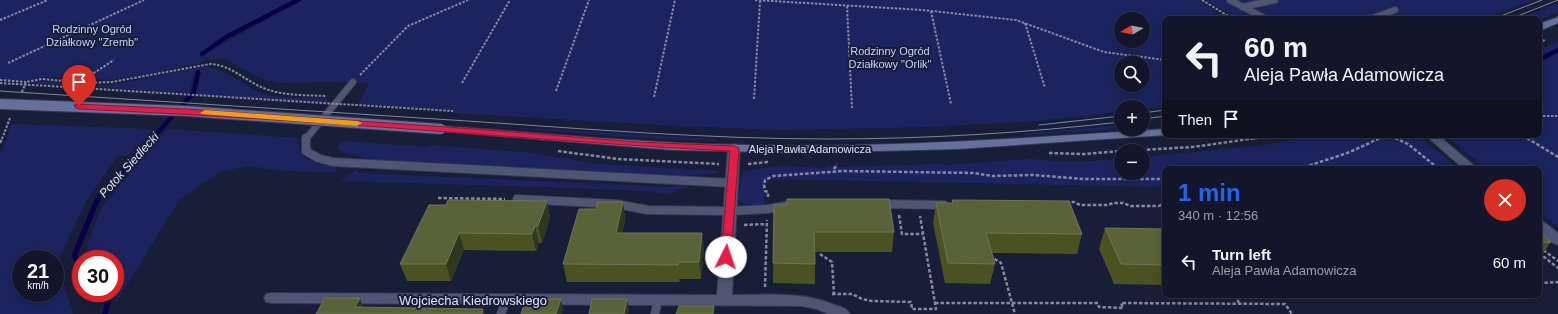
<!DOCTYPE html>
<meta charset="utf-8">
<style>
body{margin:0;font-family:Helvetica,sans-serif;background:#1c1f32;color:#f1f3f6;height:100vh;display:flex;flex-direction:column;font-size:15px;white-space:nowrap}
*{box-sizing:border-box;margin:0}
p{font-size:13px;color:#9d9fa8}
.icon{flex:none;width:22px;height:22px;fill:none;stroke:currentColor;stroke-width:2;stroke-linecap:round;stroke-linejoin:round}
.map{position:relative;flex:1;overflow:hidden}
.sheet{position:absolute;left:1162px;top:166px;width:380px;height:132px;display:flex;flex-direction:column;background:#13162a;border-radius:8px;box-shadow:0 2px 10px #0003,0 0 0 1px #323547}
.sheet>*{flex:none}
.banner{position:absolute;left:1162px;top:16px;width:380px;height:122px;border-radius:8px;box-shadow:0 2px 10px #0003,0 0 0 1px #323547;background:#13162a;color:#f1f3f6;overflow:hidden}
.needle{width:26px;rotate:260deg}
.buttons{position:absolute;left:1114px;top:12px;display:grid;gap:8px}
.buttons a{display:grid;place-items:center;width:36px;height:36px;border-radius:50%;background:#13162a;box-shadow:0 2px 10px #0003,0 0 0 1px #323547;font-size:20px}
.speed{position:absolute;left:12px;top:250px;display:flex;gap:8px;font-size:20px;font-weight:700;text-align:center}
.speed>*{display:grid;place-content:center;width:52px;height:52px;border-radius:50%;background:#13162a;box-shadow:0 2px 10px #0003,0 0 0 1px #323547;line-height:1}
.speed small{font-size:10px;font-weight:400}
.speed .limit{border:6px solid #d22;background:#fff;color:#111}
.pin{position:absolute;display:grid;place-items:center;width:34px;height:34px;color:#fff;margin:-41px -17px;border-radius:50% 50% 50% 0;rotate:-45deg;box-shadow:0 0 4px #0007}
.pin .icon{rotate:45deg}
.me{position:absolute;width:44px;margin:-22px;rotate:4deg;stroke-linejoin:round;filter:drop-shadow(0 0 3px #0008)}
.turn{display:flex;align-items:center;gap:14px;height:84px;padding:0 16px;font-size:18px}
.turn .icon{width:52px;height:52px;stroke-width:2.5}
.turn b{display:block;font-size:28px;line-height:34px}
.then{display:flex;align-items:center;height:38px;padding:0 16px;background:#0003;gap:8px;font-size:15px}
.round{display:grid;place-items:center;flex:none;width:42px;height:42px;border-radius:21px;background:#1c1f32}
.headline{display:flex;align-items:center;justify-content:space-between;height:68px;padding:0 16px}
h1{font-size:24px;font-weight:600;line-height:30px;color:#2563eb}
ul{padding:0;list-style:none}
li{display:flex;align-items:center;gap:12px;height:56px;padding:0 16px}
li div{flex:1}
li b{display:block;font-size:15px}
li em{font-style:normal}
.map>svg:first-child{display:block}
.green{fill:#1d235e;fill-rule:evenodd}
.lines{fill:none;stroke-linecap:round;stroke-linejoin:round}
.stream-far1{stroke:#0a0048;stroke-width:4.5}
.stream{stroke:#0a0048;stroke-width:5.5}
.lane-far1-casing{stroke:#35384e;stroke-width:8}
.lane-casing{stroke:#35384e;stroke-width:10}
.street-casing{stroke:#35384e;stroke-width:2}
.secondary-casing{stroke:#35384e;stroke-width:2}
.path-far1{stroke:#858aa0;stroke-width:2;stroke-dasharray:2.5 1.5;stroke-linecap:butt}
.path{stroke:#858aa0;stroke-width:2.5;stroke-dasharray:3.5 2;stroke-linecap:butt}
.lane-far1{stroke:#4f5674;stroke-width:6}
.lane{stroke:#4f5674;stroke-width:8}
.street{fill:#4f5674;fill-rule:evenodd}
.secondary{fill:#66709c;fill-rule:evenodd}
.tram{stroke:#81869c;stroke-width:1}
.secondary-bridge-casing{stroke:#35384e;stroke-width:12;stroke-linecap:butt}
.path-bridge{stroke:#858aa0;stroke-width:2;stroke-dasharray:2.5 1.5;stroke-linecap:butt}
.secondary-bridge{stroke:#66709c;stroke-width:10}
.wall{fill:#4a5222}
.shaded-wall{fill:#303721}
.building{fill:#5a6239;stroke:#6f7656}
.route{fill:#e11d48;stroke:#92132f}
.slow{fill:#f59e0b}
.labels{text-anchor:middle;stroke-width:4;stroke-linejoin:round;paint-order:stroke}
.park-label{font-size:11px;fill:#c5d1fc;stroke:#191e38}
.street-label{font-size:11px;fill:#dfe4f6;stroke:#191e38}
.water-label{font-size:12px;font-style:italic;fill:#dde3f9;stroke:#191e38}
.near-street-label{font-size:13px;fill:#dfe4f6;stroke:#191e38}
</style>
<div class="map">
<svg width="1558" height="314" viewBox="0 0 1558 314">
<rect width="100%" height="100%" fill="#191e38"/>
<path class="green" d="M0,0h293l-65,34 -28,20 6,-1 96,-53h896l19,11 -5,3 2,1 5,-2 11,6h-65v87l-22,3v-2h-22v5l-83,9 -109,6 -147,3 -104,-4 -226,-13 1,-3 -94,-6 10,-21 -46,-1 -43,1 -18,-4 -38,-21 -18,2 -9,4 -57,12 -35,4 -22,-3h-42l-19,4 -22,-2zM1121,19h22v22h-22zM1121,63h22v22h-22z
M1206,0h327l-48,19h-247z
M1558,3v9l-19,8 -19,-1z
M1558,41v186l-19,-15v-43h-52l-43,-34h95v-84z
M205,67c26,2 43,25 68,29 17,3 36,1 53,2l1,4 -133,-7 8,-23 -8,1 -5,20 -159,-10c14,-7 41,3 57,3 40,-1 79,-14 118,-19z
M11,124l144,5 -28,27h-9l-31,44 -30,62 16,52h-73v-160zM21,259h34v34h-34z
M475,125l240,14v2l-89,-4z
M1121,125l1,4 -96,6 -1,-1z
M167,129l132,9c-4,23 20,27 37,29l1,3 -3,4 -4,-2 -45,-1 -37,-5 -28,6 -40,27 -66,107 3,-22 -2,-3v-22h-23l-3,-2 -2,-13 15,-37z
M1321,135h97l41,34h-294v18l-395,-8 -7,11 2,1 -1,14 -15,2 -11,-7 5,-29 37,-5 46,2v-2l16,1 99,-3 7,1 81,-6 43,3 49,-3v14h22v-16l122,-12z
M341,141l88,6 2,-2 102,8 66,11 121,7 -6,3 -44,2 -295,-16 -34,-8 -4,-5z
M356,169l3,4 312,14 11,-3 9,1 -22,9 -23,-3 -102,-4 -203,-6z"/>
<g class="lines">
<path class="stream-far1" d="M202,54l24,-17 72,-37
M1539,60l19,-10
M152,139l42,-47 4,-20"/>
<path class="stream" d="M81,265l-7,-9 24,-58 55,-60
M97,293l11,9 -3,12"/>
<g class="lane-far1-casing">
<path id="lane-far1" d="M1230,0l36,19
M1242,7l33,-7
M1370,19l25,-9
M306,139l47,-57"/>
</g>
<g class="lane-casing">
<path id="lane" d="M306,138v13l12,7 15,4 398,21
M517,199l99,5 32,6 81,1 39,-2 28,-5
M881,204l63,1
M501,314l5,-14
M655,314l3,-14"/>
</g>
<g class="street-casing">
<path id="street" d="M1425,135h13l40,34h-14z
M734,144l4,1 2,3 -8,147c34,0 71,-4 103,10 6,2 12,3 15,9h-22l-11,-5 -15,-3 -531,-3 -5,-1 -2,-4 2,-4 5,-1 446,2 11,-147 2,-3z
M1539,221l5,1 14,11v12l-5,-2 -14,-11z"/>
</g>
<g class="secondary-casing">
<path id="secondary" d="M1558,17v6l-19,8v-7z
M441,126c103,7 206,18 309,19 139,3 277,-7 415,-16v6h2l-209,14 -156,4 -129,-3 -236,-19 -2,-2 2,-2z"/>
</g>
<path class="path-far1" d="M755,0l167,10 94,10 88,32 61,8
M1202,0l31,19
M847,6l5,102
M931,11l20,93
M0,20l48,-20
M1025,23l20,65
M1539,43l7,-4
M8,63l136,-63
M360,75l48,-49 60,-26
M0,80l26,2
M80,82l34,-22
M462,83l48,-83
M556,91l33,-91
M22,92l4,-10 16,-3 42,4 28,-1 98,-18c22,1 36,18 56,25 19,7 41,6 61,7
M654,97l21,-97
M754,99l6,-98
M1539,116h19
M1522,135l7,4
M2,139l8,-21
M1250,139l30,-4
M1377,139c8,-4 13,-4 21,0"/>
<path class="path" d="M1395,138l13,6 31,25
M1527,138l31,19
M0,143l2,-5
M558,151l60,8 101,5
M1125,151l67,-4 65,-9
M1049,153l35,1 37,-3
M748,164l20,-2
M834,169l3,-5
M1299,169l51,-17 30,-14
M768,197v-5l-3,-1 -1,-6 1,-5 8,-4 70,-5 131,2 18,3 41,-1 51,4h81
M438,198l67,1
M1066,202h8l6,3h28l5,-2h10l8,3h28l6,-3
M899,215l3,19h21
M744,225l23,-1
M1539,247l19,14
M1539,253l19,15
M820,254l12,8 2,32
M990,256l11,7 14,51
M1539,283l19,-1
M765,287l2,-67
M832,294h20l10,5 10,2 39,1 1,7h24l-16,-93
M1235,295l4,8
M935,303h163l1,4 24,1 -2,-5 164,1 7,10"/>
<use href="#lane-far1" class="lane-far1"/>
<use href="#lane" class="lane"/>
<use href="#street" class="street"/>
<use href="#secondary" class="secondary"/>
<path class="tram" d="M1493,19l49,-19
M1510,19l48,-19
M0,91c156,10 312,20 467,30 121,8 241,18 361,18 98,0 196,-6 293,-17
M1143,113l22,-3
M1143,119l22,-3
M1039,125l82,-9"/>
<g class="secondary-bridge-casing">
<path id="secondary-bridge" d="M0,104l186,7 255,18"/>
</g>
<path class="path-bridge" d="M0,83l453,28"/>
<use href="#secondary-bridge" class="secondary-bridge"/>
</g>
<path class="wall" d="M952,200l130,34 -5,20 -85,-1 3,11 -5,20 -45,-1 -12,-60 3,-20h16z
M547,201l3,17 -8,25h-3l-3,8 -72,-1 -13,31h-44l-7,-17 46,-59z
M623,202l2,17 -3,14 82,17 -3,29h-22l1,3h-113l-4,-18 33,-55z
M774,205l120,27 -2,20h-77v32l-42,-1z
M1105,228l60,1v56l-51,-1 -15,-35z
M1539,231l12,11 -12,17z"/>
<path class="shaded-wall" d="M547,201l3,17 -8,25 -4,-17z
M623,202l2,17 -6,31 -3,-17z
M535,226l4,17 -3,8 -4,-17z
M459,233l5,17 -13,31 -5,-17z
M702,233l2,17 -3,29 -2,-17z
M360,298l4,11 -9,-2z
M561,299l2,10 -1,5h-6z
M627,299l2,11 -1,4h-4z
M483,309l2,5h-3z"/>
<path class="building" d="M787,199h102l5,33h-80l1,32 -42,-1 1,-58h13z
M448,200l99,1 -9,25h-3l-3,8 -73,-1 -13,31h-46l29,-59h17z
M952,200l117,1 13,33 -96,-1 9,31 -47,-1 -12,-60h17z
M598,202h25l-7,31h86l-3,29h-21v3l-115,-1 16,-55h17z
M1105,228l60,1v36l-44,-1z
M1539,231l12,11 -12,1z
M325,298h35l-5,9 128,2 -1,5h-166z
M526,299h35l-5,15h-35z
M592,299h35l-3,15h-35z
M679,306h35l-1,8h-37z"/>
<path class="route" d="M76,104l110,5 289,20 162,13 97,4 5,2 -8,109 -1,2h-7l-2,-2 9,-106c-86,-4 -170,-11 -255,-17 -132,-10 -264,-19 -396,-25l-3,-1 -2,-2z"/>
<path class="slow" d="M205,110l152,11 5,2 -5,3 -155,-12 -2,-1z"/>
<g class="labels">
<g class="park-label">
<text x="92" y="33">Rodzinny Ogród<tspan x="92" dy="13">Działkowy "Zremb"</tspan></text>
<text x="890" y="55">Rodzinny Ogród<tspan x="890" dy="13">Działkowy "Orlik"</tspan></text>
</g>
<g class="street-label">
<text x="810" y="153">Aleja Pawła Adamowicza</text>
</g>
<g class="water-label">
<text transform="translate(129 165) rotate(-48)" y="4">Potok Siedlecki</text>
</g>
<g class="near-street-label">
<text x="473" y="305">Wojciecha Kiedrowskiego</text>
</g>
</g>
</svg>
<div class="buttons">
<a><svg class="needle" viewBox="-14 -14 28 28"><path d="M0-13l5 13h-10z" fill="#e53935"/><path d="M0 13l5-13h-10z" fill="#9d9fa8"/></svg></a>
<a><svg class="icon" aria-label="search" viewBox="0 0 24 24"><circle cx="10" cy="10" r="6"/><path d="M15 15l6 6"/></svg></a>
<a>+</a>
<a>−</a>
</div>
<div class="speed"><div>21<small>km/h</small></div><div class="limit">30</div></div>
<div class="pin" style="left:79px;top:106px;background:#d93025"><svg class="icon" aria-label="arrive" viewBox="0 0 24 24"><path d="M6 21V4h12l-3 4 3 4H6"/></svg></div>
<svg class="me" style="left:726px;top:257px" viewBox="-20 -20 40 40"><circle r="19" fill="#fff"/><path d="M0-13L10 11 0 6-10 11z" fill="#e11d48"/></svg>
<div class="banner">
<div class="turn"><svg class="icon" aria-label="left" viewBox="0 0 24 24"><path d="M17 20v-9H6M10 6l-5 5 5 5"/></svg><div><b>60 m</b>Aleja Pawła Adamowicza</div></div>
<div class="then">Then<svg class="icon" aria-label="arrive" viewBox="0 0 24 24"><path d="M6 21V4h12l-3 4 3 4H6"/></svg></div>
</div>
<section class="sheet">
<div class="headline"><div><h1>1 min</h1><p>340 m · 12:56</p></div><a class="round" style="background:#d93025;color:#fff"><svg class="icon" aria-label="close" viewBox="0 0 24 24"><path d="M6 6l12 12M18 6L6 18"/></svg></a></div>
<ul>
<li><svg class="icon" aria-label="left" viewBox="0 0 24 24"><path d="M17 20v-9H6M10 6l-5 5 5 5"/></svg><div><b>Turn left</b><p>Aleja Pawła Adamowicza</p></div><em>60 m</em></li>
</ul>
</section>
</div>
